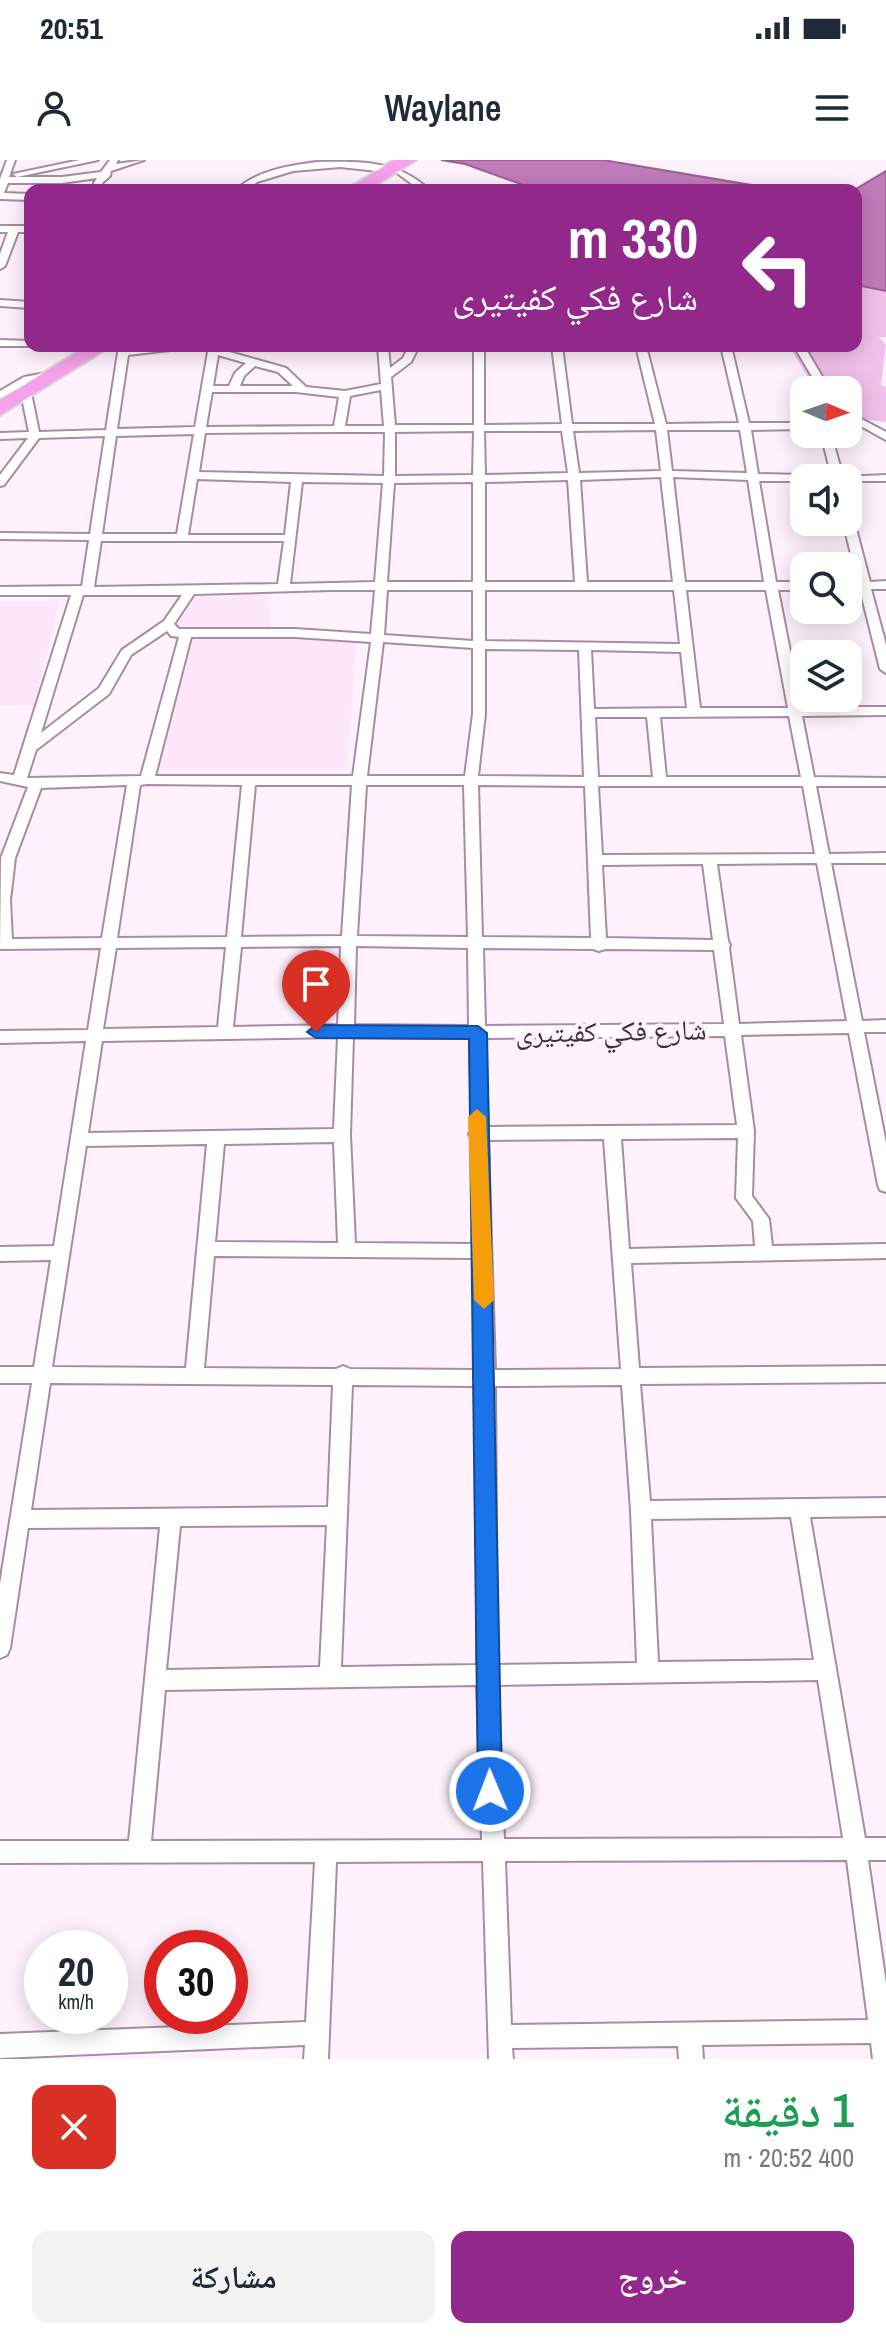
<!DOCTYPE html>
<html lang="ar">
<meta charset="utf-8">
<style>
body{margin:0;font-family:"Archivo Narrow","Noto Naskh Arabic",sans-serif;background:#f2f2f3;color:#1f2937;direction:rtl;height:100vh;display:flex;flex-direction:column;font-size:30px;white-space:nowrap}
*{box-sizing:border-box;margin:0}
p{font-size:26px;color:#747a83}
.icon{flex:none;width:44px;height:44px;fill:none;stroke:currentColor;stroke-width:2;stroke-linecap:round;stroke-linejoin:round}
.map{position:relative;height:1899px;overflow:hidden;direction:ltr}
.sheet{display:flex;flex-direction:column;background:#fff;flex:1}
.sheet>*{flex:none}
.top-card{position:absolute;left:24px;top:24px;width:838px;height:168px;border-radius:16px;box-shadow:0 4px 20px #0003;direction:rtl;background:#93288b;color:#fff;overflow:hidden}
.needle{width:52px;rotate:92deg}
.fabs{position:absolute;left:790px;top:216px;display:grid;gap:16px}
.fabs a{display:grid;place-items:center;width:72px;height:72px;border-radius:16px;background:#fff;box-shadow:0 4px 20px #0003;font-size:40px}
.speed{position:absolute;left:24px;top:1770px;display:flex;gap:16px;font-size:40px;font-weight:700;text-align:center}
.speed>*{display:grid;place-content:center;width:104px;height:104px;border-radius:50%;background:#fff;box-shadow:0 4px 20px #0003;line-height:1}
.speed small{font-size:20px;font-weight:400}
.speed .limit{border:12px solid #d22;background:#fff;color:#111}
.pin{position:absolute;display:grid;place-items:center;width:68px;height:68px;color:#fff;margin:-82px -34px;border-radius:50% 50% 50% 0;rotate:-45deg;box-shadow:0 0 8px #0007}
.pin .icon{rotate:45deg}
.me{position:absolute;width:88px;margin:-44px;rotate:359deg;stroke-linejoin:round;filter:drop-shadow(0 0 6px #0008)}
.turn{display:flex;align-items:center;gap:28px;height:168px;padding:0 32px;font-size:36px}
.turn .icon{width:104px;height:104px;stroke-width:2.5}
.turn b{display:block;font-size:56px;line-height:68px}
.round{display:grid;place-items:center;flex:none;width:84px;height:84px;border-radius:16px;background:#f2f2f3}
.head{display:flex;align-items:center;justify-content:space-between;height:136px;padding:0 32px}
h1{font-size:48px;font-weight:600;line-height:60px;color:#1e9e55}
.button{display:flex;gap:16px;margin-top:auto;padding:16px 32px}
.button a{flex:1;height:92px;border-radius:16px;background:#93288b;color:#fff;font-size:32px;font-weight:600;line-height:92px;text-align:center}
.button a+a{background:#f2f2f3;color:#1f2937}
.status{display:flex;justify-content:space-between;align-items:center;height:56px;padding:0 40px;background:#fff;direction:ltr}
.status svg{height:22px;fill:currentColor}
header{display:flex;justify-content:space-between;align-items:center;height:104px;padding:0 32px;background:#fff;font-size:36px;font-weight:600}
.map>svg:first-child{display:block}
.built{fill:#fee7fa}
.green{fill:#f1c0ea}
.water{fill:#c17bb9;stroke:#996493;stroke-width:2}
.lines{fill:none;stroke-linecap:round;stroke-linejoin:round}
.street-casing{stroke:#a98ca4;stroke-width:4}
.highway-casing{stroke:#d8d6d8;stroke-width:4}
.street{fill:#fff;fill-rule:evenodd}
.highway{fill:#f5a1eb;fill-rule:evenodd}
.route{fill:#1a73e8;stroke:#114b97;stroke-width:2}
.slow{fill:#f59e0b}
.labels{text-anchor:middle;stroke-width:8;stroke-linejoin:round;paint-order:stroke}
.street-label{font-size:28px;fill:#3c303a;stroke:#fff2fc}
</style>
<div class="status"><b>20:51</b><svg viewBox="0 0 49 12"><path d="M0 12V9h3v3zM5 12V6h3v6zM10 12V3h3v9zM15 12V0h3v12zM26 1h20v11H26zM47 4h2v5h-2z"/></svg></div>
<header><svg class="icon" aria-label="menu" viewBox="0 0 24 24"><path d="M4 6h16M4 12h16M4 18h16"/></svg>Waylane<svg class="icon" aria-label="person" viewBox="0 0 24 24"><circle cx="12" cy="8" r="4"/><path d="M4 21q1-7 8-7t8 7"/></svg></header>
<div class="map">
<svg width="886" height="1899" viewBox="0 0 886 1899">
<rect width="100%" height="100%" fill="#fff2fc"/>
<path class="built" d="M269,434l1,38 -95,-2 14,-34z
M0,441h60l-26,105h-34z
M189,475h106l62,6 -10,129h-188z"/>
<path class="green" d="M856,125l30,6v46h-7l7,8 -5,40 5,2v35l-38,-4v-28h-32l-27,-44h67z"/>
<path class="water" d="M441,0h162l178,30h-244l-72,-26z
M886,11v120l-30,-6 -2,-95z"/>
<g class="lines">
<g class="street-casing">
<path id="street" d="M7,0h8l-6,17h53l39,-5 9,-12h8l-2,4 28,-4 -33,11 -1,5 -8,7 1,7h-8l-1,-7 3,-5 -35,5h-54l-4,10 26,1v6l-30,-1v-20z
M80,0h18l-81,17 -4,-3z
M317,2c41,-1 82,-2 112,28h-9l-23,-17 -57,-6 -47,4 -36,11 -11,8h-10c22,-20 52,-24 81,-28z
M0,66h30v6h-12l-13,34 -5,3v-15l8,-22h-8z
M0,140l30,2v6l-30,-2z
M0,180l30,1v5h4h-34z
M56,186h25l17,5 -5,3z
M119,186h10v2l55,-2 -5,3 -51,6 -11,74 78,-2 14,-81h10v3l67,19 20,19 39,4 36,-7 -3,-38h10l2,22 13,-10 6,-12h10l-8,16 -20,15 4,48h79v-79h10v79l78,-1 -10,-78h10l10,78h83l-19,-78h10l20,78 73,-1 -18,-77h10l18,77h55v6l-53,1 7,44 46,1 6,3h-6v3h-45l17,101h28v8h-26l23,117h85v8l-84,1 12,61 72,1v8h-70l13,68 57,-1v10h-55l31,158 24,-1v12h-22l22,111v49l-6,-2 -2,-5 -29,-152 -108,2 13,96 -2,65 17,23 3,27 114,-2v14l-255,5 8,105 247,-2v16l-246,2 10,117 236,-3v18l-76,1 55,321h21v22h-18l18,124v75h-13l-2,-16 -169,2 1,14h-24l-1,-13 -166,2 1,11h-24l-6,-198 -147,1 -8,197h-24l1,-14 -305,13v-24l306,-12 9,-160 -315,1v-22h129l31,-314 -132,1 -18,120 -3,7 -7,3v-74l32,-201h-32v-16h34l17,-107 -51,1v-14l54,-1 32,-205 -86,2v-12l88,-1 13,-82 -101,1 1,-91 27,-71 -28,-6v-8l14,2 57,-180h-71v-8l82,-1 7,-46 -89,-1v-6l90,1 15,-98 -66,2 -35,47 -4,1v-11l28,-37 -28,1v-6l29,-1 -8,-39 5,-3 5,3 8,39 67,-2zM218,195l28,8 -11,10 -6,13h-16zM255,206l23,6 15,14h-53l4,-10zM381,230l3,36h-39l5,-30zM212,232h84l43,5 -5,29 -128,1zM656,270l5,41 -82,2 -6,-42zM667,270h73l7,43 -75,-2zM474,271l-1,44 -78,1v-44zM484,271h78l6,42 -83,2zM335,272h50l-1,44 -185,-4 6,-39zM194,274l-17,100h-75l14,-98zM661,317l12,105h-86l-7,-102zM673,317l75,3 16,102h-79zM197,319l94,3 -6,53h-97zM568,320l7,102h-90v-100zM302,322l81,1 -8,99 -85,2zM473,322v100h-86l7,-99zM101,381h183l-6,43 -184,3zM331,430h44l-4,44 -76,-5h-116l-5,-5 20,-30zM387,430h86v51l-89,-6zM485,430h189l6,54 -195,-3zM686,430h80l22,118h-88zM83,435h99l-18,26 -42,29 -23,38 -58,45zM167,471l4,5 8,1 -38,139 -114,2 9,-28 73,-56 22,-39zM191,477h104l76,5 -18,134h-198zM383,482l90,6v66l-8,62h-98zM485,489l94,1 5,127 -106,-1 7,-62zM591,490l90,2 6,56 -93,1zM789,556l12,61h-135l-6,-60zM595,557h52l6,60h-55zM147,624l95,1 -15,152 -110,1 23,-153zM127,625l-25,153 -90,1 -2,-39 5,-42 26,-70zM255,625h97l-10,151 -101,1zM366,625h98l4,152 -111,-1zM478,625l107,1 6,152 -109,-1zM598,626h205l12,68 -213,1zM817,703l30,158 -108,3 -10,-76 1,-3 -2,-4 -11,-77zM703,704l10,76 -107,-2 -4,-73zM341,786l-3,79 -105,2 8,-80zM356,786l112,2 1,78 -115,-1zM226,787l-8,80 -115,2 13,-81zM483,788l110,1 6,2 6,-2 109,1 10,74 -239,2zM725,876l12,89 -249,2 -3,-89zM338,877l-4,92 -246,4 14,-92zM353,877l117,1 2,91 -3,5 3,5 2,105 -119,-1 -5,-108zM738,978l-2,60 17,23 2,25 -126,3 -8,-110zM604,979l17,230 -126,1 -7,-230zM334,982l4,101 -123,-1 9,-98zM207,984l-21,224 -134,-1 34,-221zM214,1096l260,2 3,112 -127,-1 -7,-3 -7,3 -132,-1zM50,1223l283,2 -5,122 -297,3zM352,1225l125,1v279l-136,2zM622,1225l9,125 6,153 -140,2 -2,-279zM791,1357l23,143 -156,2 -7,-143zM327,1365l-7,142 -154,3 14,-144zM818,1520l25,158 -339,1 -6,-154zM477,1525l5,155 -331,1 14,-151zM847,1700l21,160 -357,5 -6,-164z
M794,186h10l26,44h-10z
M57,211l5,3 -1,2 -30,6 -31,16v-7l24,-14z
M848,252l38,20v8l-38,-21z
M821,274h10l12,43 43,-2v6h-38v-3h-16z
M848,358l6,3 16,61 16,-1v8h-15l15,56v28l-6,-4 -20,-80 -12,1v-8h10l-15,-60h5z"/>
</g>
<g class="highway-casing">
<path id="highway" d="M394,0h22l-48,30h-22z
M87,186h24l-111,69v-15z"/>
</g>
<use href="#street" class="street"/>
<use href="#highway" class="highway"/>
</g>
<path class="route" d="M316,865l162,1 9,7 15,758 -4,8 -8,4 -9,-4 -3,-8 -9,-752 -153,-1 -9,-6z"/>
<path class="slow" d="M477,949l9,8 8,183 -10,9 -10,-9 -6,-183z"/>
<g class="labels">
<g class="street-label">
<text transform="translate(611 871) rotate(-1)" y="10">شارع فكي كفيتيرى</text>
</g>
</g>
</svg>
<div class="fabs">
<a><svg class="needle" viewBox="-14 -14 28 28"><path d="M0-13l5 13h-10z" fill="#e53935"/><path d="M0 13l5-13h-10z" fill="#747a83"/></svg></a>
<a><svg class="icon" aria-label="sound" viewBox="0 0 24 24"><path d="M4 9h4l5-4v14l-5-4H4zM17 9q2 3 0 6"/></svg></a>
<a><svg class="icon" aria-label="search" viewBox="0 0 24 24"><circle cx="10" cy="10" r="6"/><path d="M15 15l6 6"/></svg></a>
<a><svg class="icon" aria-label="layers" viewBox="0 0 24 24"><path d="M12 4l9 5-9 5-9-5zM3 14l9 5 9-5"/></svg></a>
</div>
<div class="speed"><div>20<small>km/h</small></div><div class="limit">30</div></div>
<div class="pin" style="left:316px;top:872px;background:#d93025"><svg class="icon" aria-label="arrive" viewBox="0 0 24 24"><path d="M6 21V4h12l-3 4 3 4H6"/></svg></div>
<svg class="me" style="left:490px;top:1631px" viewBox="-20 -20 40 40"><circle r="17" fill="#1a73e8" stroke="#fff" stroke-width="3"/><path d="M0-11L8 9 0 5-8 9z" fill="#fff"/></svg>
<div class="top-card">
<div class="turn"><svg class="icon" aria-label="left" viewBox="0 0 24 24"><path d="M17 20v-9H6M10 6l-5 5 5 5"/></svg><div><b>330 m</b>شارع فكي كفيتيرى</div></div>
</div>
</div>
<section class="sheet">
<div class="head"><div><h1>1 دقيقة</h1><p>400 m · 20:52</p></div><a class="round" style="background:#d93025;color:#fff"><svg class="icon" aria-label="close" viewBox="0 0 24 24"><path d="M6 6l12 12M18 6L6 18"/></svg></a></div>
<div class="button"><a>خروج</a><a>مشاركة</a></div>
</section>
